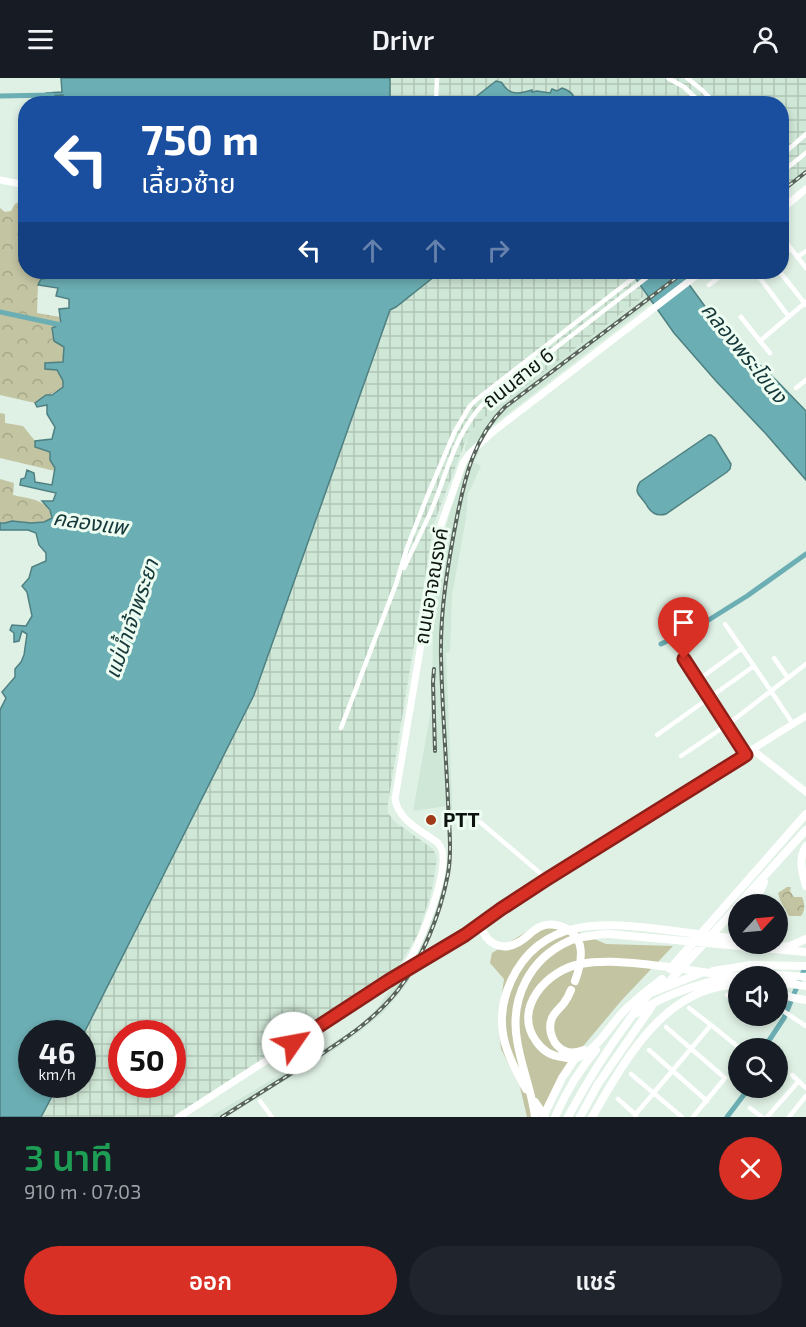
<!DOCTYPE html>
<html lang="th">
<meta charset="utf-8">
<style>
body{margin:0;font-family:"Exo 2","Noto Sans Thai",sans-serif;background:#20242c;color:#f1f3f6;height:100vh;display:flex;flex-direction:column;font-size:22px;white-space:nowrap}
*{box-sizing:border-box;margin:0}
p{font-size:20px;color:#9ea1a6}
.icon{flex:none;width:33px;height:33px;fill:none;stroke:currentColor;stroke-width:2;stroke-linecap:round;stroke-linejoin:round}
.map{position:relative;height:1039px;overflow:hidden}
.sheet{display:flex;flex-direction:column;background:#171b24;flex:1}
.sheet>*{flex:none}
.banner{position:absolute;left:18px;top:18px;width:771px;height:183px;border-radius:24px;box-shadow:0 3px 9px #0003;background:#1a4fa0;color:#fff;overflow:hidden}
.needle{width:39px;rotate:64deg}
.buttons{position:absolute;left:728px;top:816px;display:grid;gap:12px}
.buttons a{display:grid;place-items:center;width:60px;height:60px;border-radius:50%;background:#171b24;box-shadow:0 3px 9px #0003;font-size:30px}
.speed{position:absolute;left:18px;top:942px;display:flex;gap:12px;font-size:30px;font-weight:700;text-align:center}
.speed>*{display:grid;place-content:center;width:78px;height:78px;border-radius:50%;background:#171b24;box-shadow:0 3px 9px #0003;line-height:1}
.speed small{font-size:15px;font-weight:400}
.speed .limit{border:9px solid #d22;background:#fff;color:#111}
.pin{position:absolute;display:grid;place-items:center;width:51px;height:51px;color:#fff;margin:-62px -26px;border-radius:50% 50% 50% 0;rotate:-45deg;box-shadow:0 0 6px #0007}
.pin .icon{rotate:45deg}
.me{position:absolute;width:66px;margin:-33px;rotate:57deg;stroke-linejoin:round;filter:drop-shadow(0 0 4px #0008)}
.turn{display:flex;align-items:center;gap:21px;height:126px;padding:0 24px;font-size:27px}
.turn .icon{width:78px;height:78px;stroke-width:2.5}
.turn b{display:block;font-size:42px;line-height:51px}
.lanes{display:flex;align-items:center;height:57px;padding:0 24px;background:#0003;justify-content:center;gap:30px;direction:ltr}
.lanes .off{opacity:.35}
.round{display:grid;place-items:center;flex:none;width:63px;height:63px;border-radius:32px;background:#20242c}
.overview{display:flex;align-items:center;justify-content:space-between;height:102px;padding:0 24px}
h1{font-size:36px;font-weight:600;line-height:45px;color:#1e9e55}
.primary-button{display:flex;gap:12px;margin-top:auto;padding:12px 24px}
.primary-button a{flex:1;height:69px;border-radius:36px;background:#d93025;color:#fff;font-size:24px;font-weight:600;line-height:69px;text-align:center}
.primary-button a+a{background:#20242c;color:#f1f3f6}
header{display:flex;justify-content:space-between;align-items:center;height:78px;padding:0 24px;background:#171b24;font-size:27px;font-weight:600}
.map>svg:first-child{display:block}
.built{fill:#cfe7d6}
.industrial{fill:url(#industrial-grid);fill-rule:evenodd}
.grass{fill:#c3c4a2}
.forest{fill:url(#forest-crowns)}
.water{fill:#6baeb3;stroke:#4f8082;stroke-width:1.5}
.lines{fill:none;stroke-linecap:round;stroke-linejoin:round}
.canal{stroke:#6baeb3;stroke-width:5}
.street{stroke:#fff;stroke-width:4.5}
.secondary{stroke:#fff;stroke-width:7}
.highway{stroke:#fff;stroke-width:8}
.rail-casing{stroke:#59635c;stroke-width:4}
.rail{stroke:#edfdf1;stroke-width:1.5;stroke-dasharray:4.5;stroke-linecap:butt}
.route-casing{stroke:#8d1f18;stroke-width:15}
.route{stroke:#d93025;stroke-width:10}
.poi-dot{fill:#a03917;stroke:#edfdf1;stroke-width:2}
.labels{text-anchor:middle;stroke-width:6;stroke-linejoin:round;paint-order:stroke}
.street-label{font-size:20px;fill:#0e1410;stroke:#edfdf1}
.poi-label{font-size:20px;font-weight:bold;fill:#0e1410;stroke:#edfdf1;text-anchor:start}
.water-label{font-size:21px;font-style:italic;fill:#153739;stroke:#edfdf1}
</style>
<header><svg class="icon" aria-label="menu" viewBox="0 0 24 24"><path d="M4 6h16M4 12h16M4 18h16"/></svg>Drivr<svg class="icon" aria-label="person" viewBox="0 0 24 24"><circle cx="12" cy="8" r="4"/><path d="M4 21q1-7 8-7t8 7"/></svg></header>
<div class="map">
<svg width="806" height="1039" viewBox="0 0 806 1039">
<defs>
<pattern id="industrial-grid" width="8" height="8" patternUnits="userSpaceOnUse" patternTransform="scale(1.5)"><rect width="8" height="8" fill="#cfe7d6"/><path d="M0 4h8M4 0v8" fill="none" stroke="#b1c5b7"/></pattern>
<pattern id="forest-crowns" width="20" height="18" patternUnits="userSpaceOnUse" patternTransform="scale(1.5)"><rect width="20" height="18" fill="#c3c4a2"/><path d="M2 6a3 3 0 1 1 6 0M12 15a3 3 0 1 1 6 0" fill="none" stroke="#a6a88a"/></pattern>
</defs>
<rect width="100%" height="100%" fill="#dff0e4"/>
<path class="built" d="M647,216l5,8 -160,124 -18,36 7,4 -13,28 -2,24 -14,77 -2,57 -4,1 6,149 -1,64 -14,53 -18,42 -11,21 -23,29 -23,19 -25,18 -110,69h-17l121,-73 31,-20 16,-17 38,-54 19,-40 8,-28 5,-32 -2,-47 -33,5 19,-106 1,-69 -5,-3 16,-97 5,-21 18,-52 -2,-15 4,-16 24,-22z"/>
<path class="industrial" d="M390,0h416v93l-24,19v-86l-205,-1 -3,-8 -14,-5 -3,1 -5,-2 -1,4h-4l-10,-2 -5,1 -1,-1 -14,2 -8,-2 -8,-9 -5,-1 -28,22h-78z
M440,194h191l16,22 -154,116 -24,22 -35,91 -46,280v10l7,9 38,27 4,9 -5,32 -14,44 -25,42 -220,141h-132l17,-32 24,-1 1,-49 171,-340 136,-385 6,-3zM122,956h50v50h-50z"/>
<path class="grass" d="M542,844l17,2 47,20 67,2 -52,55 -58,69 -21,47h-15l-7,-30 -19,-38 -3,-26 6,-44 -14,-16 2,-10z"/>
<path class="forest" d="M21,118l4,2 1,74h37v4l-22,3 -3,5 -1,29 23,4 4,30 -1,15 -17,1 -1,6 12,1 6,11v6c-10,7 -19,9 -28,16l-35,-8v-187l5,4 6,-1 4,-7 4,-2z
M0,335l5,1v9l18,3 12,15v6l15,5 5,19 -55,-13z
M0,401l14,4 -1,12c17,4 35,4 39,23l-8,4 -13,1 -19,-2 -7,2h-5z
M787,809h4l-1,4 4,6h8c3,6 3,14 -1,19h-12l-9,-16 -2,-7z"/>
<path class="water" d="M61,0h329v25h-326l-1,-8 -19,1 2,-3 16,-1z
M496,3c9,3 3,-1 9,6 7,9 17,6 27,3v2l5,-1 13,2 2,-4 5,2 5,-3c9,3 12,7 15,15h-109z
M63,194h377l-44,35 -6,3 -136,385 -171,340 -1,-1h-50v50l26,1 -17,32h-41v-407l6,-12 -4,-6 13,-15v-8l6,-7 3,-7 3,-21 -5,-3 -3,10 -5,1v-9l-4,-3 2,-5 14,1 6,-10 -5,-24 -5,-6 7,-8 3,-11 14,-6v-8l-7,-8 -3,-12 -8,-3h-28v-7h5l7,-2 19,2 13,-1 8,-4 -2,-8 -8,-9h11l3,-8 -36,-8 1,-6 4,-1 2,-8 7,3 1,9 17,3 3,-17 -5,-8v-8l-15,-5v-6l17,-2 3,-12 -8,-13v-9l-10,2 -2,-4 11,-8h6l11,-8v-6l-6,-11 -12,-1v-6l18,-1 1,-15 -10,-6 -2,-13 9,-4 -2,-15 10,-1v-9l-13,-3 2,-8 -20,-3 3,-6 22,-3z
M631,194h49l32,44 25,28 40,37 29,30v69l-40,-46 -50,-53 -42,-48z
M709,357h2l4,3 16,26 -1,5 -3,3 -61,42c-10,3 -16,-2 -20,-10 -6,-9 -13,-11 -6,-22z"/>
<g class="lines">
<path class="canal" d="M0,18l52,-1
M0,234l66,14
M661,566l38,-18 48,-30 59,-42
M764,970l20,-30 22,-53
M727,1039l22,-29"/>
<path class="street" d="M668,0l16,9 18,17
M687,0l15,12 14,14
M436,26l1,-26
M782,77l24,-21
M782,94l24,-19
M782,159l24,31
M782,178l8,-7
M797,179l9,-6
M761,194l-2,3 1,3 29,39
M780,194l26,33
M709,207l17,-13
M741,239l19,24 46,-39
M760,263l10,12
M796,310l10,-8
M404,490c10,-23 23,-45 32,-69 13,-35 21,-67 48,-96l170,-131
M674,565l72,112
M774,580l14,20
M698,602l44,-32
M793,646l-22,-33 35,-27
M341,650l55,-144 11,-36 20,-51 28,-66 15,-25 6,-6 165,-128
M657,657l97,-69 -29,-42
M681,678l46,-31 44,-34 -17,-25
M480,744l67,57
M727,917l11,-1
M777,929l29,19
M689,930l22,17
M666,949l59,51 -32,39
M649,972l58,51
M631,996l51,43
M792,997l14,13
M618,1021l18,16
M260,1023l12,16
M750,1030l12,9
M635,1037l76,-90 26,21
M767,1039l32,-36
M789,1039l17,-21"/>
<path class="secondary" d="M0,102l26,5
M782,131l24,-20
M753,672l53,42
M401,897c46,-26 87,-57 130,-85 91,-59 183,-117 275,-174
M389,904c4,-5 10,-8 14,-13 16,-19 42,-88 40,-113 0,-5 -2,-9 -5,-13 -16,-12 -40,-23 -43,-44l46,-274 22,-62 7,-10 24,-22 207,-159
M179,1039l212,-137"/>
<path class="highway" d="M806,768c-8,13 -4,26 0,40
M739,826l67,-74
M755,826l9,-22
M481,847c4,19 21,27 38,17 9,-5 14,-13 23,-16 8,-3 16,-1 23,2 22,10 17,34 10,53
M784,869l6,-1 16,-7
M670,891l136,-155
M713,893l38,-6 55,1
M662,901c-12,9 -24,19 -35,29 -15,14 -29,41 -48,49 -5,2 -12,1 -17,0 -11,-1 -20,-7 -26,-16 -24,-33 12,-71 44,-77 21,-4 42,-2 63,0 32,3 63,9 95,13
M777,904l29,4
M666,907l72,-79
M571,912c-2,5 -4,9 -7,13 -4,5 -10,10 -12,15 -5,12 1,28 13,33 6,3 13,1 19,-1
M777,915l17,5 12,2
M648,916l53,-21
M637,935c27,-19 76,-35 109,-38 20,-2 40,1 60,2
M526,1011c-21,-36 -34,-67 -15,-108 30,-65 94,-59 155,-51 24,3 48,6 72,9
M535,1024l10,15
M535,1039c-3,-26 -14,-50 -18,-77 -7,-41 12,-81 52,-99 12,-5 27,-6 40,-7l197,18
M543,1039l19,-39 14,-21
M555,1039c11,-25 24,-47 41,-67
M568,1039c23,-43 49,-83 80,-122
M580,1039l18,-33 54,-78
M592,1039c32,-55 73,-132 146,-132"/>
<g class="rail-casing">
<path id="rail" d="M782,113l24,-19
M434,591l-1,13 2,69
M222,1039c27,-17 54,-34 81,-51 34,-22 69,-43 95,-76 25,-32 42,-75 50,-116 4,-23 1,-48 0,-72 -2,-48 -6,-97 -7,-145 -1,-47 7,-94 16,-140 8,-40 17,-80 48,-110l179,-135"/>
</g>
<use href="#rail" class="rail"/>
</g>
<g class="lines">
<g class="route-casing">
<path id="route" d="M293,965l95,-62 77,-46 36,-26 46,-30 199,-124 -62,-96"/>
</g>
<use href="#route" class="route"/>
</g>
<circle class="poi-dot" cx="431" cy="742" r="6"/>
<g class="labels">
<g class="street-label">
<text transform="translate(518 300) rotate(-38)" y="7">ถนนสาย 6</text>
<text transform="translate(431 508) rotate(-80)" y="7">ถนนอาจณรงค์</text>
</g>
<g class="poi-label">
<text x="443" y="749">PTT</text>
</g>
<g class="water-label">
<text transform="translate(744 275) rotate(51)" y="7">คลองพระโขนง</text>
<text transform="translate(90 445) rotate(8)" y="7">คลองแพ</text>
<text transform="translate(132 541) rotate(-71)" y="7">แม่น้ำเจ้าพระยา</text>
</g>
</g>
</svg>
<div class="buttons">
<a><svg class="needle" viewBox="-14 -14 28 28"><path d="M0-13l5 13h-10z" fill="#e53935"/><path d="M0 13l5-13h-10z" fill="#9ea1a6"/></svg></a>
<a><svg class="icon" aria-label="sound" viewBox="0 0 24 24"><path d="M4 9h4l5-4v14l-5-4H4zM17 9q2 3 0 6"/></svg></a>
<a><svg class="icon" aria-label="search" viewBox="0 0 24 24"><circle cx="10" cy="10" r="6"/><path d="M15 15l6 6"/></svg></a>
</div>
<div class="speed"><div>46<small>km/h</small></div><div class="limit">50</div></div>
<div class="pin" style="left:684px;top:581px;background:#d93025"><svg class="icon" aria-label="arrive" viewBox="0 0 24 24"><path d="M6 21V4h12l-3 4 3 4H6"/></svg></div>
<svg class="me" style="left:293px;top:965px" viewBox="-20 -20 40 40"><circle r="19" fill="#fff"/><path d="M0-13L10 11 0 6-10 11z" fill="#d93025"/></svg>
<div class="banner">
<div class="turn"><svg class="icon" aria-label="left" viewBox="0 0 24 24"><path d="M17 20v-9H6M10 6l-5 5 5 5"/></svg><div><b>750 m</b>เลี้ยวซ้าย</div></div>
<div class="lanes"><svg class="icon" aria-label="left" viewBox="0 0 24 24"><path d="M17 20v-9H6M10 6l-5 5 5 5"/></svg><svg class="icon off" aria-label="ahead" viewBox="0 0 24 24"><path d="M12 20V5M6 11l6-6 6 6"/></svg><svg class="icon off" aria-label="ahead" viewBox="0 0 24 24"><path d="M12 20V5M6 11l6-6 6 6"/></svg><svg class="icon off" aria-label="right" viewBox="0 0 24 24"><path d="M7 20v-9h11M14 6l5 5-5 5"/></svg></div>
</div>
</div>
<section class="sheet">
<div class="overview"><div><h1>3 นาที</h1><p>910 m · 07:03</p></div><a class="round" style="background:#d93025;color:#fff"><svg class="icon" aria-label="close" viewBox="0 0 24 24"><path d="M6 6l12 12M18 6L6 18"/></svg></a></div>
<div class="primary-button"><a>ออก</a><a>แชร์</a></div>
</section>
